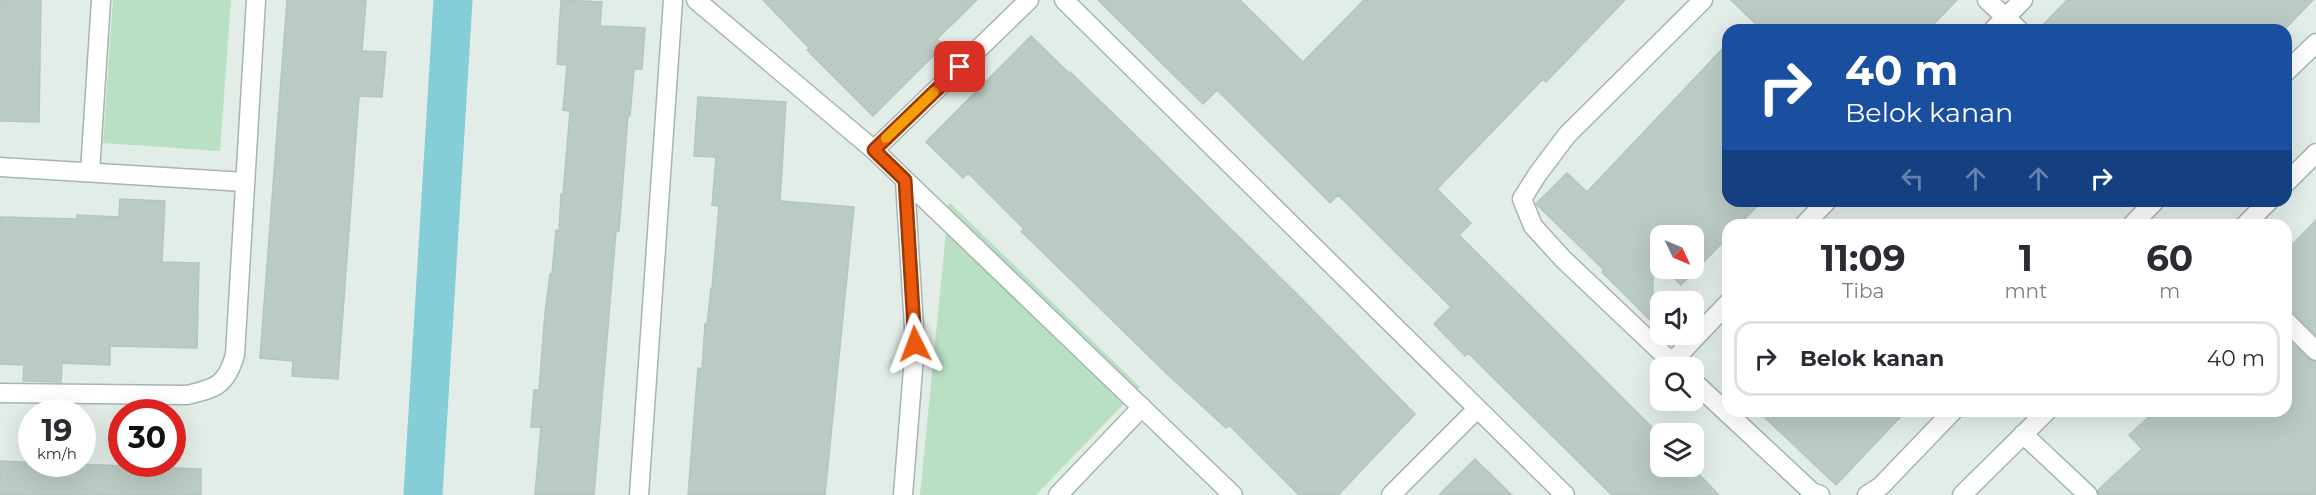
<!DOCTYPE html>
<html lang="id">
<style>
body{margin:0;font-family:Montserrat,sans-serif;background:#f7f7f7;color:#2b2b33;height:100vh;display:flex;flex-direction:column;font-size:22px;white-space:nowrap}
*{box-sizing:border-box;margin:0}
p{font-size:20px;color:#7c7c81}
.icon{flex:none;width:33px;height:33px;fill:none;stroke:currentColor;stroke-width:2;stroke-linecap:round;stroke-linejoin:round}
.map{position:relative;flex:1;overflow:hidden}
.details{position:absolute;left:1722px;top:219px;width:570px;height:198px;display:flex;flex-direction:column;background:#fff;border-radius:18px;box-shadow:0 6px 24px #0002}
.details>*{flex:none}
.guide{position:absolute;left:1722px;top:24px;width:570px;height:183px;border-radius:18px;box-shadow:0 6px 24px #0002;background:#1a4fa0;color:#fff;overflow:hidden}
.needle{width:39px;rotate:134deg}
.buttons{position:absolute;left:1650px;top:225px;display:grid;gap:12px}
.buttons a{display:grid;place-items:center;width:54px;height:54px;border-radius:12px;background:#fff;box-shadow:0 6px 24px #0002;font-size:30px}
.speed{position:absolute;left:18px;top:399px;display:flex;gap:12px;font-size:30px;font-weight:700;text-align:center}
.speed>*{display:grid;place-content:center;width:78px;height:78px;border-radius:50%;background:#fff;box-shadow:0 6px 24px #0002;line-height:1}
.speed small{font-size:15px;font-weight:400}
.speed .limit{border:9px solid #d22;background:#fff;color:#111}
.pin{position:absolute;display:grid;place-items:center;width:51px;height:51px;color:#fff;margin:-26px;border-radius:12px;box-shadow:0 3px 9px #0006}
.me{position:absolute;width:66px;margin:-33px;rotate:357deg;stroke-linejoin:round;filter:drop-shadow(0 0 4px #0008)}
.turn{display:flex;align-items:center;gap:21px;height:126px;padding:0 24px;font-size:27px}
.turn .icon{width:78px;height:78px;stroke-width:2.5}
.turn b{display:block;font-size:42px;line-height:51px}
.lanes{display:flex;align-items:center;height:57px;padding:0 24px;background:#0003;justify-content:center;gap:30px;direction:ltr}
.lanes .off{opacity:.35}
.eta{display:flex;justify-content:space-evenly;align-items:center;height:102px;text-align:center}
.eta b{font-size:36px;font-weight:700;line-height:42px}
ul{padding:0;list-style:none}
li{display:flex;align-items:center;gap:18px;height:75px;margin:0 12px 9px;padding:0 12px;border:3px solid #e1e1e2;border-radius:18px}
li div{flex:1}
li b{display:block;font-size:22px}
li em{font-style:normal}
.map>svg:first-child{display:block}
.green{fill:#b9e0c2}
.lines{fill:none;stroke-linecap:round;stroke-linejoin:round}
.canal{stroke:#85cdd7;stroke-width:39}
.building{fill:#bacbc3;stroke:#b3c7be;stroke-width:1.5}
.minor-casing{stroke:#a4b6af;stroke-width:21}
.minor{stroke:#fff;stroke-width:18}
.route-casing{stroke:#983908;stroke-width:15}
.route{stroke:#ea580c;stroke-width:10}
.slow{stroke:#f59e0b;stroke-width:10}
</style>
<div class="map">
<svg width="2316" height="495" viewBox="0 0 2316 495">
<rect width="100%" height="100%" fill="#e2ede8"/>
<path class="green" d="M113,0h118l-11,151 -117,-8z
M949,202l191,185 -104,108h-116z"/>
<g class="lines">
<path class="canal" d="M423,495l30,-495"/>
</g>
<path class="building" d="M0,0h41l-2,122 -39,-1z
M287,0h79l-4,51 24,1 -4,45 -23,-1 -21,283 -46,-3 1,-15 -33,-3z
M561,0l41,2 -2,24 45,2 -3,41h-8l-4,47h-2l-9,115h-3l-22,264h-59l6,-68h-10l3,-37h5l6,-77 5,-39h2l4,-44 3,1 2,-37h2l7,-83 -7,-1 4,-45 -10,-1z
M763,0h214l-40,39 7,6 -71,71 -66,-66 2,-2z
M1098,0h142l63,62 61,-62h261l-79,82 -3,-3 -106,110 34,34 -12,12 201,200v31h31l28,29h-107l-144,-142 -3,3 -31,-32 17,-17 -113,-112 -8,8 -113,-113 -14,14z
M1731,0h226l-29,30h-166z
M2067,0h246l-29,30h-246z
M1031,36l38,37 1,-1 54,52 174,171 117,119 -77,81h-39l-70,-70 -3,3 -59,-54 -146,-143 3,-2 -56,-56 -5,5 -37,-36z
M1728,43v158h34l-23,24h-11v12l-47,48 -17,-17h30v-32h-34v29l-7,-7v65l-51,-51 2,-2 -68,-66 31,-31 20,19z
M698,97l88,5 -6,99 74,6 -29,288h-137l10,-127 4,1 3,-45 2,1 4,-37h1l7,-82 -7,-1 4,-48 -22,-1z
M120,199l45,2 -3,61 37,1 -2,85 -87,-2v19l-48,-2 -1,19 -38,-1 1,-16 -24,-1v-147l77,2v-4l42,2z
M2316,220v115l-22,-22 -8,-3v-59z
M2286,337l22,22 8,3v133h-217l-1,-5 44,-41 -13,-14 26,-24h131z
M1758,411h148l-70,74z
M1475,459l37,36h-73z
M0,461l201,8v26h-201z"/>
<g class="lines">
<g class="minor-casing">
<path id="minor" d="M696,0l178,150 359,345
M1064,0l501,495
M1987,0l32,30
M1993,30l30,-30
M2286,72l30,-29
M874,150l155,-150
M0,167l245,15
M90,172l11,-172
M2286,183l30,-30
M1804,225l23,-24
M2132,225l23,-24
M2245,225l24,-24
M2286,321l30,30
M1672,362l56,-59
M1678,368l-115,-109 -30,-33 -11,-27 15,-24 30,-40 136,-135
M1694,382l118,110 8,3
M0,393l187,2c30,-7 39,-10 48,-40l21,-355
M2023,434l65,61
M639,495l34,-495
M903,495l12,-151 -10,-163
M1058,495l84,-88
M1391,495l86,-86
M1867,495l14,-9 72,-75
M1962,495l85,-84"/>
</g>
<use href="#minor" class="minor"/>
</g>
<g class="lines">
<g class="route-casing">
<path id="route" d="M915,344l-10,-164 -31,-30 86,-83"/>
</g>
<use href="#route" class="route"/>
<path class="slow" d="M886,138l48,-46"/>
</g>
</svg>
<div class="buttons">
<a><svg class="needle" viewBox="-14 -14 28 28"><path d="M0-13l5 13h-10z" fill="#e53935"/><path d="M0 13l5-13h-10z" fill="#7c7c81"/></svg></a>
<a><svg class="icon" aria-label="sound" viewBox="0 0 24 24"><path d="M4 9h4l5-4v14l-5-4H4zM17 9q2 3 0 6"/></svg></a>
<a><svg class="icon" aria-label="search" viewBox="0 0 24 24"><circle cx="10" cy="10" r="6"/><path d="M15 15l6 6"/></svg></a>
<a><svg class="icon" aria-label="layers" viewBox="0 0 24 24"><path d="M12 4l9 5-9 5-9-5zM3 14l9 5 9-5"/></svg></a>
</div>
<div class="speed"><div>19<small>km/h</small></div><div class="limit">30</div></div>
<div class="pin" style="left:960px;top:67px;background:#d93025"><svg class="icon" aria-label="arrive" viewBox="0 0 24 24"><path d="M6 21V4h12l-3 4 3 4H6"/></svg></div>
<svg class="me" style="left:915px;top:344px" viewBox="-20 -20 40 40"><path d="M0-17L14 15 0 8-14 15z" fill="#ea580c" stroke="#fff" stroke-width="4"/></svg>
<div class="guide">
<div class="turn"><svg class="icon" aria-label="right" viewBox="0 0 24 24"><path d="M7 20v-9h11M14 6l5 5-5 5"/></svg><div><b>40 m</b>Belok kanan</div></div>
<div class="lanes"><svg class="icon off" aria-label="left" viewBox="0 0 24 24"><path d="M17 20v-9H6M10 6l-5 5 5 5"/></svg><svg class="icon off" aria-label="ahead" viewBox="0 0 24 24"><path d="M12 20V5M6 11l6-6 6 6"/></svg><svg class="icon off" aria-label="ahead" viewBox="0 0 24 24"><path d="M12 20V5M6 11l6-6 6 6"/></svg><svg class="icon" aria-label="right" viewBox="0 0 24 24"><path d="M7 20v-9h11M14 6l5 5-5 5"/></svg></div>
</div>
<section class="details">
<div class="eta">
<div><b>11:09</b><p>Tiba</p></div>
<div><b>1</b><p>mnt</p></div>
<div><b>60</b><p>m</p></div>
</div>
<ul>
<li><svg class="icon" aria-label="right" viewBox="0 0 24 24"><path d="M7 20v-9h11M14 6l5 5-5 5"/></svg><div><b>Belok kanan</b></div><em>40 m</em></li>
</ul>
</section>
</div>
